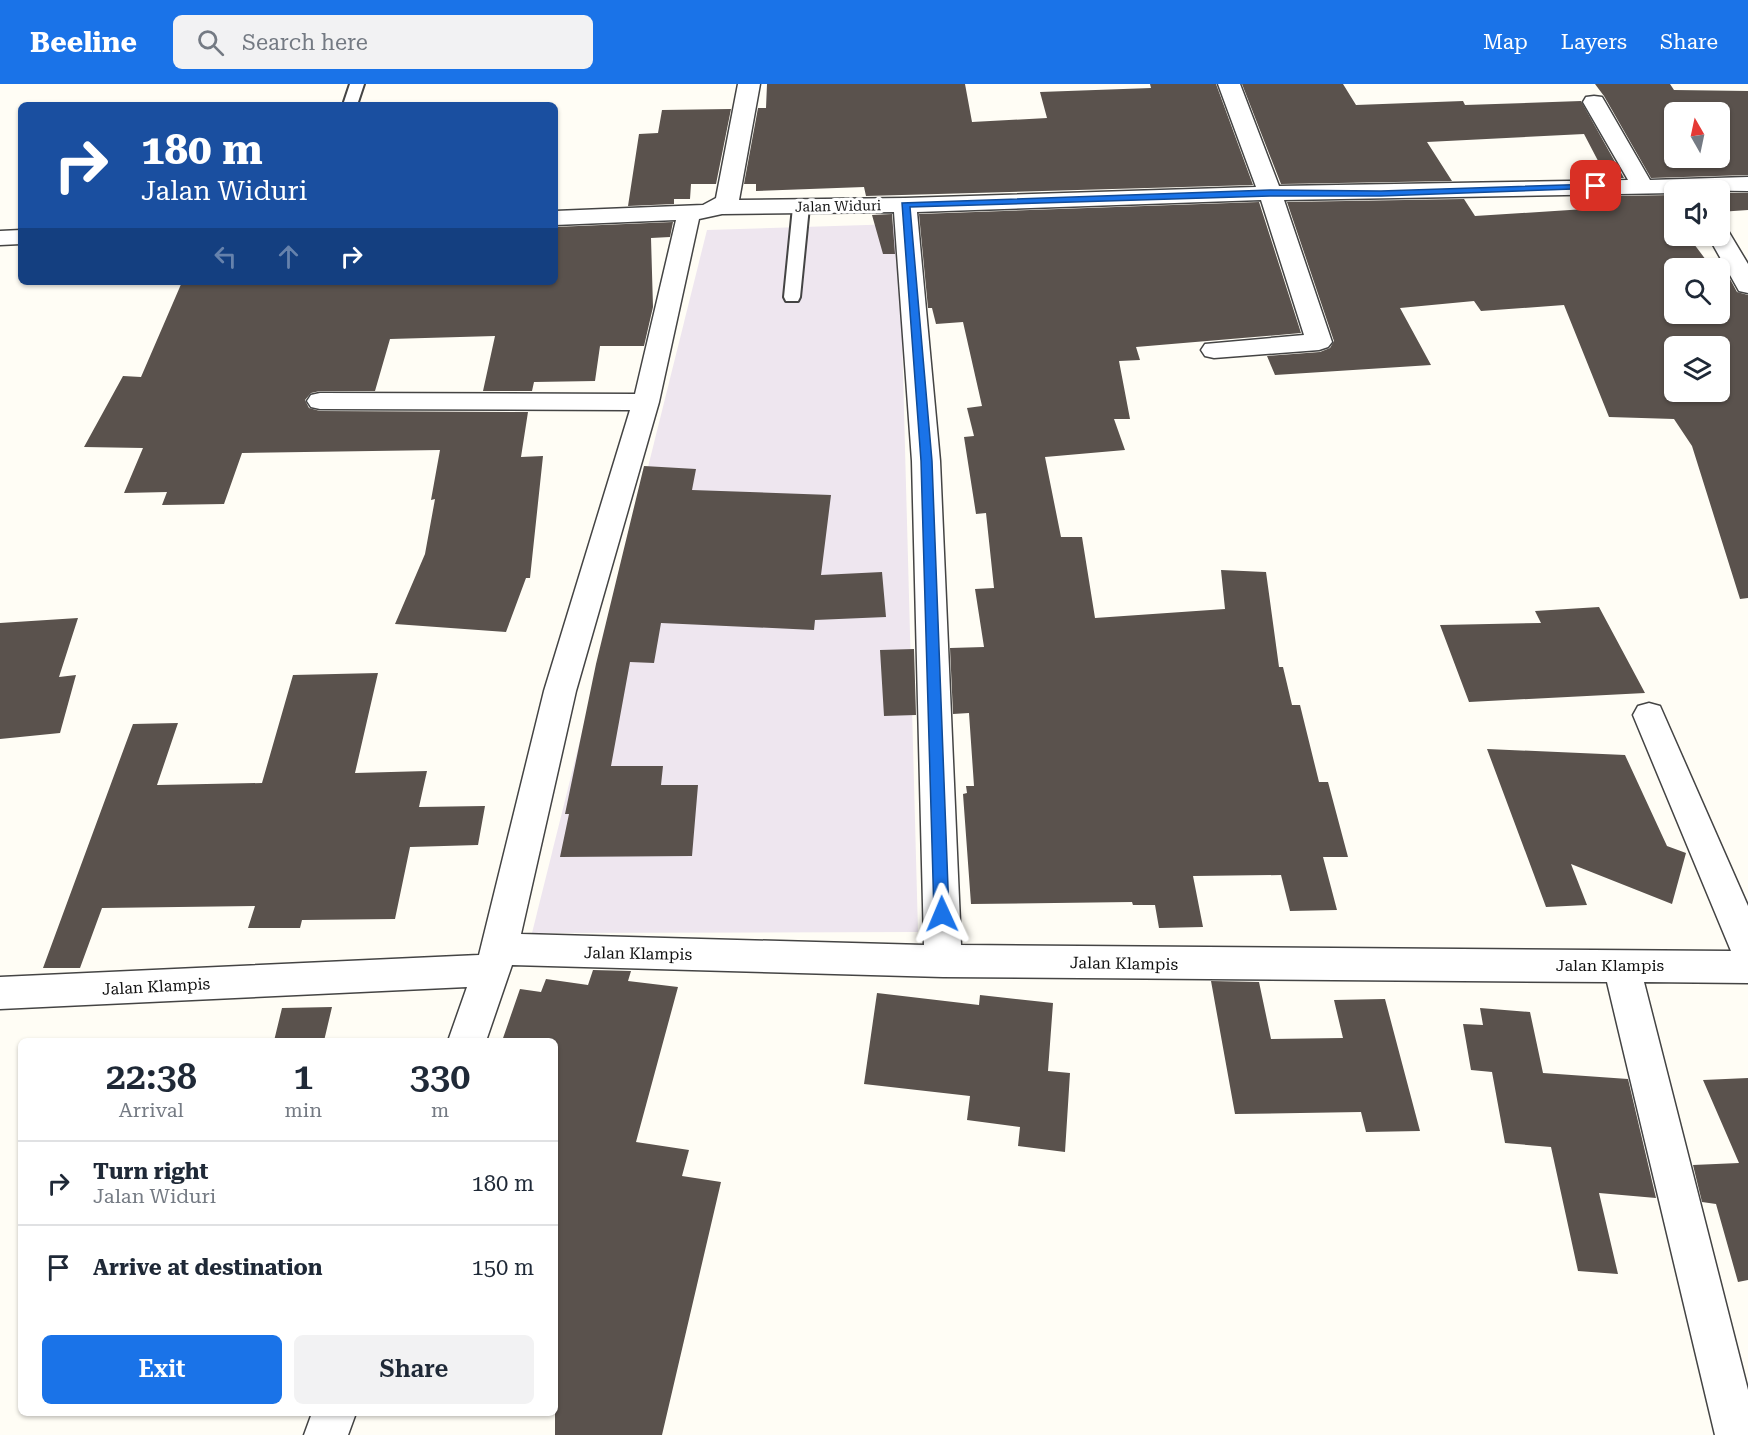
<!DOCTYPE html>
<style>
body{margin:0;font-family:"Roboto Serif",serif;background:#f2f2f3;color:#1f2937;height:100vh;display:flex;flex-direction:column;font-size:22px;white-space:nowrap}
*{box-sizing:border-box;margin:0}
p{font-size:20px;color:#747a83}
.icon{flex:none;width:33px;height:33px;fill:none;stroke:currentColor;stroke-width:2;stroke-linecap:round;stroke-linejoin:round}
.map{position:relative;flex:1;overflow:hidden}
.drawer{position:absolute;left:18px;top:954px;width:540px;height:378px;display:flex;flex-direction:column;background:#fff;border-radius:9px;box-shadow:0 2px 4px #0004}
.drawer>*{flex:none}
.guide{position:absolute;left:18px;top:18px;width:540px;height:183px;border-radius:9px;box-shadow:0 2px 4px #0004;background:#1a4fa0;color:#fff;overflow:hidden}
.needle{width:39px;rotate:351deg}
.buttons{position:absolute;left:1664px;top:18px;display:grid;gap:12px}
.buttons a{display:grid;place-items:center;width:66px;height:66px;border-radius:9px;background:#fff;box-shadow:0 2px 4px #0004;font-size:30px}
.pin{position:absolute;display:grid;place-items:center;width:51px;height:51px;color:#fff;margin:-26px;border-radius:12px;box-shadow:0 3px 9px #0006}
.me{position:absolute;width:66px;margin:-33px;rotate:359deg;stroke-linejoin:round;filter:drop-shadow(0 0 4px #0008)}
.turn{display:flex;align-items:center;gap:21px;height:126px;padding:0 24px;font-size:27px}
.turn .icon{width:78px;height:78px;stroke-width:2.5}
.turn b{display:block;font-size:42px;line-height:51px}
.lanes{display:flex;align-items:center;height:57px;padding:0 24px;background:#0003;justify-content:center;gap:30px;direction:ltr}
.lanes .off{opacity:.35}
.eta{display:flex;justify-content:space-evenly;align-items:center;height:102px;text-align:center}
.eta b{font-size:36px;font-weight:600;line-height:42px}
.action{display:flex;gap:12px;margin-top:auto;padding:12px 24px}
.action a{flex:1;height:69px;border-radius:9px;background:#1a73e8;color:#fff;font-size:24px;font-weight:600;line-height:69px;text-align:center}
.action a+a{background:#f2f2f3;color:#1f2937}
ul{padding:0;list-style:none}
li{display:flex;align-items:center;gap:18px;height:84px;padding:0 24px;border-top:2px solid #e0e1e3}
li div{flex:1}
li b{display:block;font-size:22px}
li em{font-style:normal}
header{display:flex;align-items:center;gap:36px;box-sizing:border-box;height:84px;padding:0 30px;background:#1a73e8;color:#fff}
header strong{font-size:28px}
nav{display:flex;gap:33px;margin-inline-start:auto;font-size:21px}
.search{width:420px;height:54px;background:#f2f2f3;display:flex;align-items:center;gap:15px;box-sizing:border-box;padding:0 21px;border-radius:9px;color:#747a83;font-size:22px}
.map>svg:first-child{display:block}
.industrial{fill:#eee6ef}
.building{fill:#5a524d;fill-rule:evenodd}
.lines{fill:none;stroke-linecap:round;stroke-linejoin:round}
.lane-casing{stroke:#444;stroke-width:4}
.street-casing{stroke:#444;stroke-width:3}
.lane{fill:#fff;fill-rule:evenodd}
.street{fill:#fff;fill-rule:evenodd}
.route{fill:#1a73e8;stroke:#114b97;stroke-width:1.5}
.labels{text-anchor:middle;stroke-width:6;stroke-linejoin:round;paint-order:stroke}
.far-street-label{font-size:14px;fill:#111;stroke:#fff}
.street-label{font-size:16px;fill:#111;stroke:#fff}
</style>
<header>
<strong>Beeline</strong>
<div class="search"><svg class="icon" aria-label="search" viewBox="0 0 24 24"><circle cx="10" cy="10" r="6"/><path d="M15 15l6 6"/></svg>Search here</div>
<nav><a>Map</a><a>Layers</a><a>Share</a></nav>
</header>
<div class="map">
<svg width="1748" height="1351" viewBox="0 0 1748 1351">
<rect width="100%" height="100%" fill="#fffdf5"/>
<path class="industrial" d="M899,140l19,708 -386,1 175,-703z"/>
<path class="building" d="M767,0h198l7,38 75,-4 -7,-26 111,-4 -1,-4h66l37,101 -387,11 -2,-9 -108,4v-7h-12l14,-76h8z
M1242,0h101l13,21 107,-4 2,4 116,-4 43,77h-17l-23,-44 -157,8 25,39 -171,3z
M1595,0h75l4,6 74,1v84l-97,3 -47,-82zM1674,28h45v46h-45z
M731,25l-15,75h-25l-1,15h-16v5l-46,2 11,-72 19,-1 4,-23z
M1719,109h29v17l-29,2z
M1674,111v41h14l24,32h-38v46h45v-35h11l7,13 11,3v303l-8,1 -48,-153 -18,-27 -65,-2 -45,-112 -83,6 -7,-10 -74,7 31,57 -156,10 -8,-19 53,-4 10,-4 4,-7 -47,-139 177,-3 11,17 110,-7 -3,-4 38,-2 -3,-7zM1674,262h45v46h-45z
M1259,118l42,131 -165,14 4,13 -21,1 11,58h-16l11,31 -80,7 16,80h21l13,81 130,-9 -4,-39 45,2 13,95h4l9,38h8l19,77h9l20,75h-25l14,53 -47,1 -9,-36 -88,1 10,51 -44,1 -4,-23h-22l-1,-3 -161,2 -8,-110 4,-1 -1,-7h8l-5,-73 -16,1 -3,-66 34,-1 -9,-58 19,-1 -8,-75 -10,1 -12,-77 10,-1 -7,-28 15,-2 -19,-84 -27,2 -4,-16h-4l-9,-94z
M892,130l3,40h-12l-11,-39z
M673,138l-3,15 -19,1 2,69 -9,39h-44l-5,35 -61,1 -2,9h-49l12,-55 -105,3 -15,52h-55l-9,2 -6,7 4,8 11,3 208,1 -7,45 22,-1 -13,122h-4l-20,54 -111,-8 30,-70 10,-55 -4,1 9,-50 -198,3 -18,51 -62,1 5,-13 -43,1 19,-45 -59,-1 39,-71 18,1 41,-95h373v-55z
M644,382l52,3 -4,21 139,5 -10,80 61,-3 4,45 -71,3 -1,10 -153,-7 -7,40 -24,-1 -19,104h52l-2,19h37l-6,71 -132,1 9,-43h-4l31,-150z
M1599,523l46,86 -176,9 -29,-77 101,-2 -6,-12z
M78,534l-19,59 17,-2 -16,58 -60,6v-116z
M914,565l2,66 -32,1 -4,-66z
M378,589l-23,100 72,-2 -8,36 66,-1 -7,39 -68,2 -15,72 -93,1 -2,8h-52l7,-22 -153,2 -22,60h-37l90,-244 45,-1 -21,62 105,-2 31,-108z
M1487,665l138,6 42,91 19,7 -14,51 -101,-40 16,41 -41,2z
M593,886l38,1 -3,10 50,6 -42,155 53,8 -7,26 39,6 -59,253h-107v-394h-53l18,-52 21,3 5,-13 42,6z
M1211,897l48,1 12,57 72,-1 -9,-38 51,-1 35,132 -54,1 -5,-20 -126,2z
M877,909l102,12 1,-10 73,8 -5,68 22,2 -5,79 -47,-6 2,-19 -53,-7 3,-24 -106,-12z
M332,923l-8,34h-50l8,-33z
M1480,924l50,4 13,61 85,6 28,119 -57,-5 19,81 -40,-3 -27,-124 -46,-4 -13,-71 -21,-2 -8,-46 20,1z
M1748,994v202l-10,2 -22,-78 -14,-2 -9,-37 46,-2 -36,-83z"/>
<g class="lines">
<g class="lane-casing">
<path id="lane" d="M350,0h14l-7,21h-14z
M801,118l8,5 -9,90 -2,4h-12l-2,-4 9,-90z"/>
</g>
<g class="street-casing">
<path id="street" d="M738,0h22l-21,116 166,-2 351,-11 -38,-103h22l39,102 349,-6 -45,-78 3,-5 8,-1 8,1 3,5 45,78 98,-3v14l-74,-1v3l-390,7 48,142 -4,5 -9,3 -105,8 -9,-2 -4,-6 4,-6 99,-9 -43,-135 -344,12 23,249 21,484 770,6 -98,-236 5,-9 11,-3 11,3 88,200v77l-104,-1 104,408v45h-33l-108,-453 -664,-5 -431,-12 -26,76h-38l19,-54 -467,22v-32l479,-22 65,-264 86,-281 -310,-1 -9,-2 -4,-6 4,-6 9,-2 315,1 41,-174 -121,5v-14l148,-6 13,-7zM894,128l18,249 12,484 -403,-11 55,-243 83,-289 40,-183 23,-5z
M1719,143l8,2 21,35v29l-9,-2 -31,-55h11z
M21,146v14l-21,1v-14z
M312,1329h44l-8,22h-44z"/>
</g>
<use href="#lane" class="lane"/>
<use href="#street" class="street"/>
</g>
<path class="route" d="M1596,100h4v4l-219,8h-111l-360,11 22,254 17,453 -2,4 -5,2 -6,-2 -2,-4 -13,-453 -19,-258 368,-13 111,1z"/>
<g class="labels">
<g class="far-street-label">
<text transform="translate(838 122) rotate(-1)" y="5">Jalan Widuri</text>
</g>
<g class="street-label">
<text transform="translate(638 869) rotate(1)" y="6">Jalan Klampis</text>
<text transform="translate(1124 879) rotate(1)" y="6">Jalan Klampis</text>
<text x="1610" y="887">Jalan Klampis</text>
<text transform="translate(156 902) rotate(-3)" y="6">Jalan Klampis</text>
</g>
</g>
</svg>
<div class="buttons">
<a><svg class="needle" viewBox="-14 -14 28 28"><path d="M0-13l5 13h-10z" fill="#e53935"/><path d="M0 13l5-13h-10z" fill="#747a83"/></svg></a>
<a><svg class="icon" aria-label="sound" viewBox="0 0 24 24"><path d="M4 9h4l5-4v14l-5-4H4zM17 9q2 3 0 6"/></svg></a>
<a><svg class="icon" aria-label="search" viewBox="0 0 24 24"><circle cx="10" cy="10" r="6"/><path d="M15 15l6 6"/></svg></a>
<a><svg class="icon" aria-label="layers" viewBox="0 0 24 24"><path d="M12 4l9 5-9 5-9-5zM3 14l9 5 9-5"/></svg></a>
</div>
<div class="pin" style="left:1596px;top:102px;background:#d93025"><svg class="icon" aria-label="arrive" viewBox="0 0 24 24"><path d="M6 21V4h12l-3 4 3 4H6"/></svg></div>
<svg class="me" style="left:942px;top:830px" viewBox="-20 -20 40 40"><path d="M0-17L14 15 0 8-14 15z" fill="#1a73e8" stroke="#fff" stroke-width="4"/></svg>
<div class="guide">
<div class="turn"><svg class="icon" aria-label="right" viewBox="0 0 24 24"><path d="M7 20v-9h11M14 6l5 5-5 5"/></svg><div><b>180 m</b>Jalan Widuri</div></div>
<div class="lanes"><svg class="icon off" aria-label="left" viewBox="0 0 24 24"><path d="M17 20v-9H6M10 6l-5 5 5 5"/></svg><svg class="icon off" aria-label="ahead" viewBox="0 0 24 24"><path d="M12 20V5M6 11l6-6 6 6"/></svg><svg class="icon" aria-label="right" viewBox="0 0 24 24"><path d="M7 20v-9h11M14 6l5 5-5 5"/></svg></div>
</div>
<section class="drawer">
<div class="eta">
<div><b>22:38</b><p>Arrival</p></div>
<div><b>1</b><p>min</p></div>
<div><b>330</b><p>m</p></div>
</div>
<ul>
<li><svg class="icon" aria-label="right" viewBox="0 0 24 24"><path d="M7 20v-9h11M14 6l5 5-5 5"/></svg><div><b>Turn right</b><p>Jalan Widuri</p></div><em>180 m</em></li>
<li><svg class="icon" aria-label="arrive" viewBox="0 0 24 24"><path d="M6 21V4h12l-3 4 3 4H6"/></svg><div><b>Arrive at destination</b></div><em>150 m</em></li>
</ul>
<div class="action"><a>Exit</a><a>Share</a></div>
</section>
</div>
